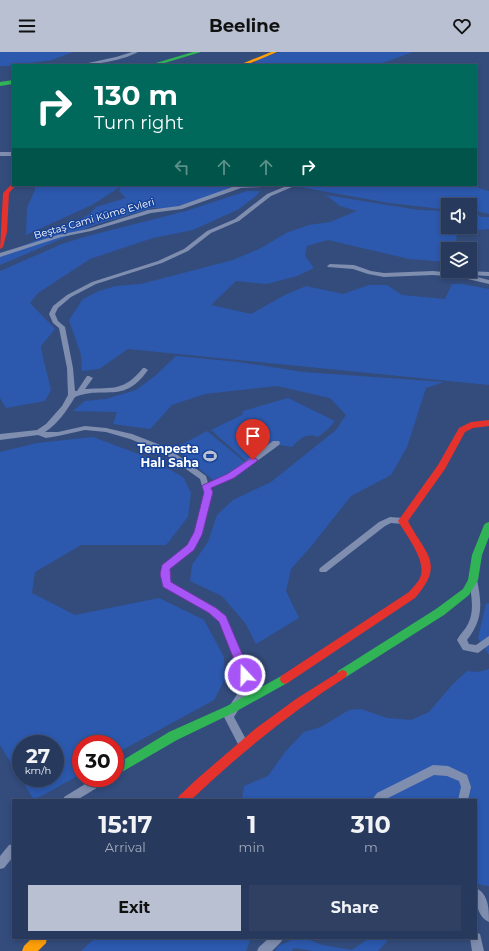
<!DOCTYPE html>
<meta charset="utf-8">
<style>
body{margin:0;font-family:Montserrat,sans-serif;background:#2f4063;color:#f1f3f6;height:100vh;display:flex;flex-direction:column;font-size:15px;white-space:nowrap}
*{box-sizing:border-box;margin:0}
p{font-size:13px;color:#a4acbc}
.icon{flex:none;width:22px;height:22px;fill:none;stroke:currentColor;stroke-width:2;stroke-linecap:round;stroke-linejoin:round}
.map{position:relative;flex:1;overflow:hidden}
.details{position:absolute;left:12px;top:747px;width:465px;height:140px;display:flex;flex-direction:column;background:#27395d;border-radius:0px;box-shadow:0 2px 6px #0003,0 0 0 1px #435372}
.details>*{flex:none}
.hud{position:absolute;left:12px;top:12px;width:465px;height:122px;border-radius:0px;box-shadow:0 2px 6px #0003,0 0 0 1px #435372;background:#00695c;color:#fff;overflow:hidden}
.controls{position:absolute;left:441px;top:146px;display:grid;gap:8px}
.controls a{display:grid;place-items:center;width:36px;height:36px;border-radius:0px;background:#27395d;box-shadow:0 2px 6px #0003,0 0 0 1px #435372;font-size:20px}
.speed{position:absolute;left:12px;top:683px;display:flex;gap:8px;font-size:20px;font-weight:700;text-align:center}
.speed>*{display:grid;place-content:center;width:52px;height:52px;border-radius:50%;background:#27395d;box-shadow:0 2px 6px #0003,0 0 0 1px #435372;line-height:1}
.speed small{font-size:10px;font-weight:400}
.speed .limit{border:6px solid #d22;background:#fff;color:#111}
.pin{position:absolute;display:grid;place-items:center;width:34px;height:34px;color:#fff;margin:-41px -17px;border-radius:50% 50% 50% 0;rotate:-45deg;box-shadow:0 0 4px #0007}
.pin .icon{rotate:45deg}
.me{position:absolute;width:44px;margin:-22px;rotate:339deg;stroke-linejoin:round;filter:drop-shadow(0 0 3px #0008)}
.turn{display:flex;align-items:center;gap:14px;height:84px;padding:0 16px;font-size:18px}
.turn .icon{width:52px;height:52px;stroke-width:2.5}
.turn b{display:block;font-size:28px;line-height:34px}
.lanes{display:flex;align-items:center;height:38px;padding:0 16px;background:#0003;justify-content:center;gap:20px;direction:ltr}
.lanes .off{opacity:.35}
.eta{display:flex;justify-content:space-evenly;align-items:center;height:68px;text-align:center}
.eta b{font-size:24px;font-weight:700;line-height:28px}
.primary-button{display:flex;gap:8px;margin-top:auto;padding:8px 16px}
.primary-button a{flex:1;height:46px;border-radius:0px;background:#b8c0d1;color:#111;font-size:16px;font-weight:700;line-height:46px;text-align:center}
.primary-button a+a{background:#2f4063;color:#f1f3f6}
header{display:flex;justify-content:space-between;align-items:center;height:52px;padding:0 16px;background:#b8c0d1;color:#111;font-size:18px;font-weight:700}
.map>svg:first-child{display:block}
.green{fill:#2c59ae;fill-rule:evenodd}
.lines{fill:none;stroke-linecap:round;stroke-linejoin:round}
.street{fill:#7f8dae;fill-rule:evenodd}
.fast{fill:#30b455;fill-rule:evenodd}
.slow{fill:#ff9f0a;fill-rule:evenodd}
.jam{fill:#e5322d;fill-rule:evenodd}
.route{fill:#a855f7;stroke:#6d37a1}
.labels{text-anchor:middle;stroke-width:3;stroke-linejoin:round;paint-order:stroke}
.far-street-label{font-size:10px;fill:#fff;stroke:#174299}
.poi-label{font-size:12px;font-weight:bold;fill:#fff;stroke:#174299;text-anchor:end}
</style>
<header><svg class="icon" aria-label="menu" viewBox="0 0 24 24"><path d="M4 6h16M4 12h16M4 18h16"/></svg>Beeline<svg class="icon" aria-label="heart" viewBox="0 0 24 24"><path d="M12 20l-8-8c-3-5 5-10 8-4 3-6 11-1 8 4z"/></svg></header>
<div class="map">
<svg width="489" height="899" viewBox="0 0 489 899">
<rect width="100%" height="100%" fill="#344c7c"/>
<path class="green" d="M0,0h73l-21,8 -45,6h-7z
M281,0h132l-36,13h-124l5,-7z
M35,133h204l-42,16 -26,7h-18l-59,17 -94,40v-9c24,-12 50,-20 74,-34 9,-5 16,-6 22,-15l30,-9 -7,-7 1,-4 -28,18 -66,30 1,-27 8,-18z
M289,133h179l21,6v23l-19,-5v-4h-22v4h-6l-53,-6z
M247,139h13l-4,5 -17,13 -46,21 -40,8 -63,21 -52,34 -8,10 25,26 -14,17 2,12 8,32 -6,11 -39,7 -6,-10v-127l62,-27 22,-7 102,-26z
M326,143l92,15 30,1v16h22l1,-15 11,5h7v12l-32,3 -1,10 5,7h-13v13l-39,-3 -81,-19 -21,6 -2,10 9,12 -17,8 -30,8 -31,-3 -25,24 40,9 34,-19 21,-9 37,8 26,-9h18l15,10 43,4 7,-15h10l27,5v96l-361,-36 -29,20 -17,2 -1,-16 -12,-35 14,-21 16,-8 17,-5 25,-2 92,-24 28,-12 25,-15 23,-8 21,-3 27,-11 -17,-5z
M176,304l63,6 64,10 141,10 -18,6 -19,59 -16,28 -40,21 -38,48 -22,25 -5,22 13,27 -43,26 -10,-20 -24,-28 -32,-15 2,-16 16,-23 9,-27 16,-15 38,-18 65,-52 10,-15 -16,-17 -53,-12 -72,8 -33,11 -22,24 -37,-5 4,-12 -44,-1 12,-10 21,-2 30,-9 19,-14z
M288,346l47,23 -7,8 -10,8c-13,-4 -17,1 -26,10l-19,-3 -27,17 -35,-31 31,-15 1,-4z
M207,379l39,32 -32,18 -39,-33z
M93,385l56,21 34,19 8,16 -3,24 -22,28h-85l-46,27 -3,21 43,22 84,-17 45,22 20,37 1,22 -11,21 -99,54v-10h-34v30l-47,26 -34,-55v-293l37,-9zM21,692h34v34h-34z
M489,551v52l-11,-17 8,-34z
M489,617v217l-13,-2v-84h-234l2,-14 24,-10 17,-24 19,-20 17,-5 28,-17 12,-1 26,9 24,2 18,-8 23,-27 15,-14 11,1z
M95,886h156l-5,13h-165z
M297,886h8l17,7 30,5 17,-12h21l-12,13h-65l-19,-3 -2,3h-17l3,-5z"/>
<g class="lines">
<path class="street" d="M132,0h6c-14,8 -43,13 -59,13l37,-8z
M0,100h13v4h-13z
M238,133h27l-3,2 -21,1 -59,21 -31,4 -60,18 -30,6 -61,20v-4l58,-18 30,-6 60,-19 31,-4z
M281,133h8l3,2 -21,9 -32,25 -28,12 -23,18 -26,12 -66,21 -25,13 -13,11 -3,6 3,7 7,6 8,41 2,23h2l10,-15h2l4,2 -8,11c29,-2 38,3 58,-21h2l3,2c-25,35 -42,15 -73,27 -8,13 -17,27 -30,35h13l27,-6 21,2 26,6 36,14 38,28 2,7 20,-9 45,-33h6l1,2 -1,2 -45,33 -24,10 2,5 -9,39 -9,17 -25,19 1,14 45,25 11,9 28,68 -20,33 15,28 -1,3 -4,1 -4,-1 -16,-31 6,-12 14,-21 -25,-63 -10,-8 -46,-27 -1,-2 -1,-17 1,-2 26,-20 7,-13 9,-39 -4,-14 -38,-27 -32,-13 -24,-7 -21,-2 -27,6 -12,2 -8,-3 -38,5v-6l37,-4 9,-6 16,-18 6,-11 -1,-27 -8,-40 -6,-5 -4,-9 4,-8 14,-11 25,-13 66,-21 26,-12 23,-18 28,-12 32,-25 17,-7z
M330,212l24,1 17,6 13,2 49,-2 30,3 5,-3 21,1v4l-20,-1 20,5v4l-30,-7 -26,-2 -49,2 -16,-3 -15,-5 -25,-2 -1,-1z
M390,465l13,1 4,3 -4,3 -12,-1 -6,3 -59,46h-6l-1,-2 1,-2 59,-46z
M473,525l3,1 1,2c5,24 6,40 -10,60l2,4 7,1 13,-9v9l-11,8 -15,-3 -6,-10c3,-6 8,-10 11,-16 7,-14 3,-30 1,-44l1,-2z
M433,713l15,1 19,9 4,12 -3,13h-10l3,-13 -2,-6 -12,-5 -13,-1 -50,25h-12l5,-7z
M95,726h14l-1,3 -31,19h-14l1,-3z
M13,792v13l-9,11 -4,1v-13l9,-11z
M476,836c13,6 13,22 13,34 -13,-6 -13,-22 -13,-34z
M476,880l4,2 4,17h-12l-2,-13h6z
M269,886h14l-2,4 -9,9h-15l2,-4z"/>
<path class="fast" d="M193,0h8l-43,13h-9z
M13,28v4l-13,2v-4z
M489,470v15l-7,18 -4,25 -9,15 -25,20 -98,62 -4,1 -4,-1 -1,-3 1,-3 98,-62 27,-20 5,-9 4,-25 12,-30 2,-2z
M285,622l4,2 1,3 -1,3 -54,30 -58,28 -62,36v-11l54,-33 58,-26z"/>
<path class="slow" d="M271,0h6l-31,13h-7z
M32,886h15l-1,5 -8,8h-16l2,-5z"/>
<path class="jam" d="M13,131v2h3l-7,8 -2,39 -4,15 -3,2 3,-56z
M489,368v6l-16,2 -8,4 -20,37 -37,52c17,33 38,42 7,77l-126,84 -4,2 -4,-2 -1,-3 1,-3 128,-84c4,-5 10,-10 12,-17 4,-17 -15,-40 -23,-54l40,-56 21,-37 12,-6z
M342,618l4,1 1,3 -1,3c-56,36 -107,77 -155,123h-14l2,-4 18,-17 58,-50 41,-30z"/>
</g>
<path class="route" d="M253,405l5,3 -2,2 -22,16 -23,10 2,4 -11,43 -8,15 -24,19 1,13 45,26 10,8 25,59 -2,3h-7l-2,-3 -21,-53 -10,-9 -46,-26 -3,-13 2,-9 25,-20 7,-13 10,-40 -2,-5 1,-2 24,-11z"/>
<defs>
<g id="stadium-bare" transform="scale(1.08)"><path d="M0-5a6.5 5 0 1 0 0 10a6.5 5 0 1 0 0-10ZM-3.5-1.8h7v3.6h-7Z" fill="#b8c0d1" stroke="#174299" stroke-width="2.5" paint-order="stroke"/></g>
</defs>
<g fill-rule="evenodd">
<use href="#stadium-bare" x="210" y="404"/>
</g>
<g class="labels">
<g class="far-street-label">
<text transform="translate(94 166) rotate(-16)" y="4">Beştaş Cami Küme Evleri</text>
</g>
<g class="poi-label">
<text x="199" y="401">Tempesta<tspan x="199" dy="14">Halı Saha</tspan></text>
</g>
</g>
</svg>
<div class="controls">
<a><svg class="icon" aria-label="sound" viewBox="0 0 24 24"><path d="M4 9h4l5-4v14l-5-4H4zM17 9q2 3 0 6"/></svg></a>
<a><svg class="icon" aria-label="layers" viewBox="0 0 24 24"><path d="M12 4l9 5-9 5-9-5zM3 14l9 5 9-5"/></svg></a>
</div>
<div class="speed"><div>27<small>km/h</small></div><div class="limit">30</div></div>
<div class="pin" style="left:253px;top:408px;background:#d93025"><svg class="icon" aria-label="arrive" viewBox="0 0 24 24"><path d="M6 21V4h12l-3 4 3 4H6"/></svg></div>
<svg class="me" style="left:245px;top:623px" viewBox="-20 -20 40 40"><circle r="17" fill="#a855f7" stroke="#fff" stroke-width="3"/><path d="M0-11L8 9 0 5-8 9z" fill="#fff"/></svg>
<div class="hud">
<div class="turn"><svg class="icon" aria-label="right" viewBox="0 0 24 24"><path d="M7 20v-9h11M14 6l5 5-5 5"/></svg><div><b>130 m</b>Turn right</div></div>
<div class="lanes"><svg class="icon off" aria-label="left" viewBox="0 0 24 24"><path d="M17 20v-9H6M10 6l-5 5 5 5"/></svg><svg class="icon off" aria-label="ahead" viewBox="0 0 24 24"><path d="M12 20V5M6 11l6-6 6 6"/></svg><svg class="icon off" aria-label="ahead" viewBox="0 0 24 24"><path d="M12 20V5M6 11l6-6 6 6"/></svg><svg class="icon" aria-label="right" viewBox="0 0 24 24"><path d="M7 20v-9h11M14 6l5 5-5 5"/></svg></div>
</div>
<section class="details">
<div class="eta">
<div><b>15:17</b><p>Arrival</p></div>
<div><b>1</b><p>min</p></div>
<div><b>310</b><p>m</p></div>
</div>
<div class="primary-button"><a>Exit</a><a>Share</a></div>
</section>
</div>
